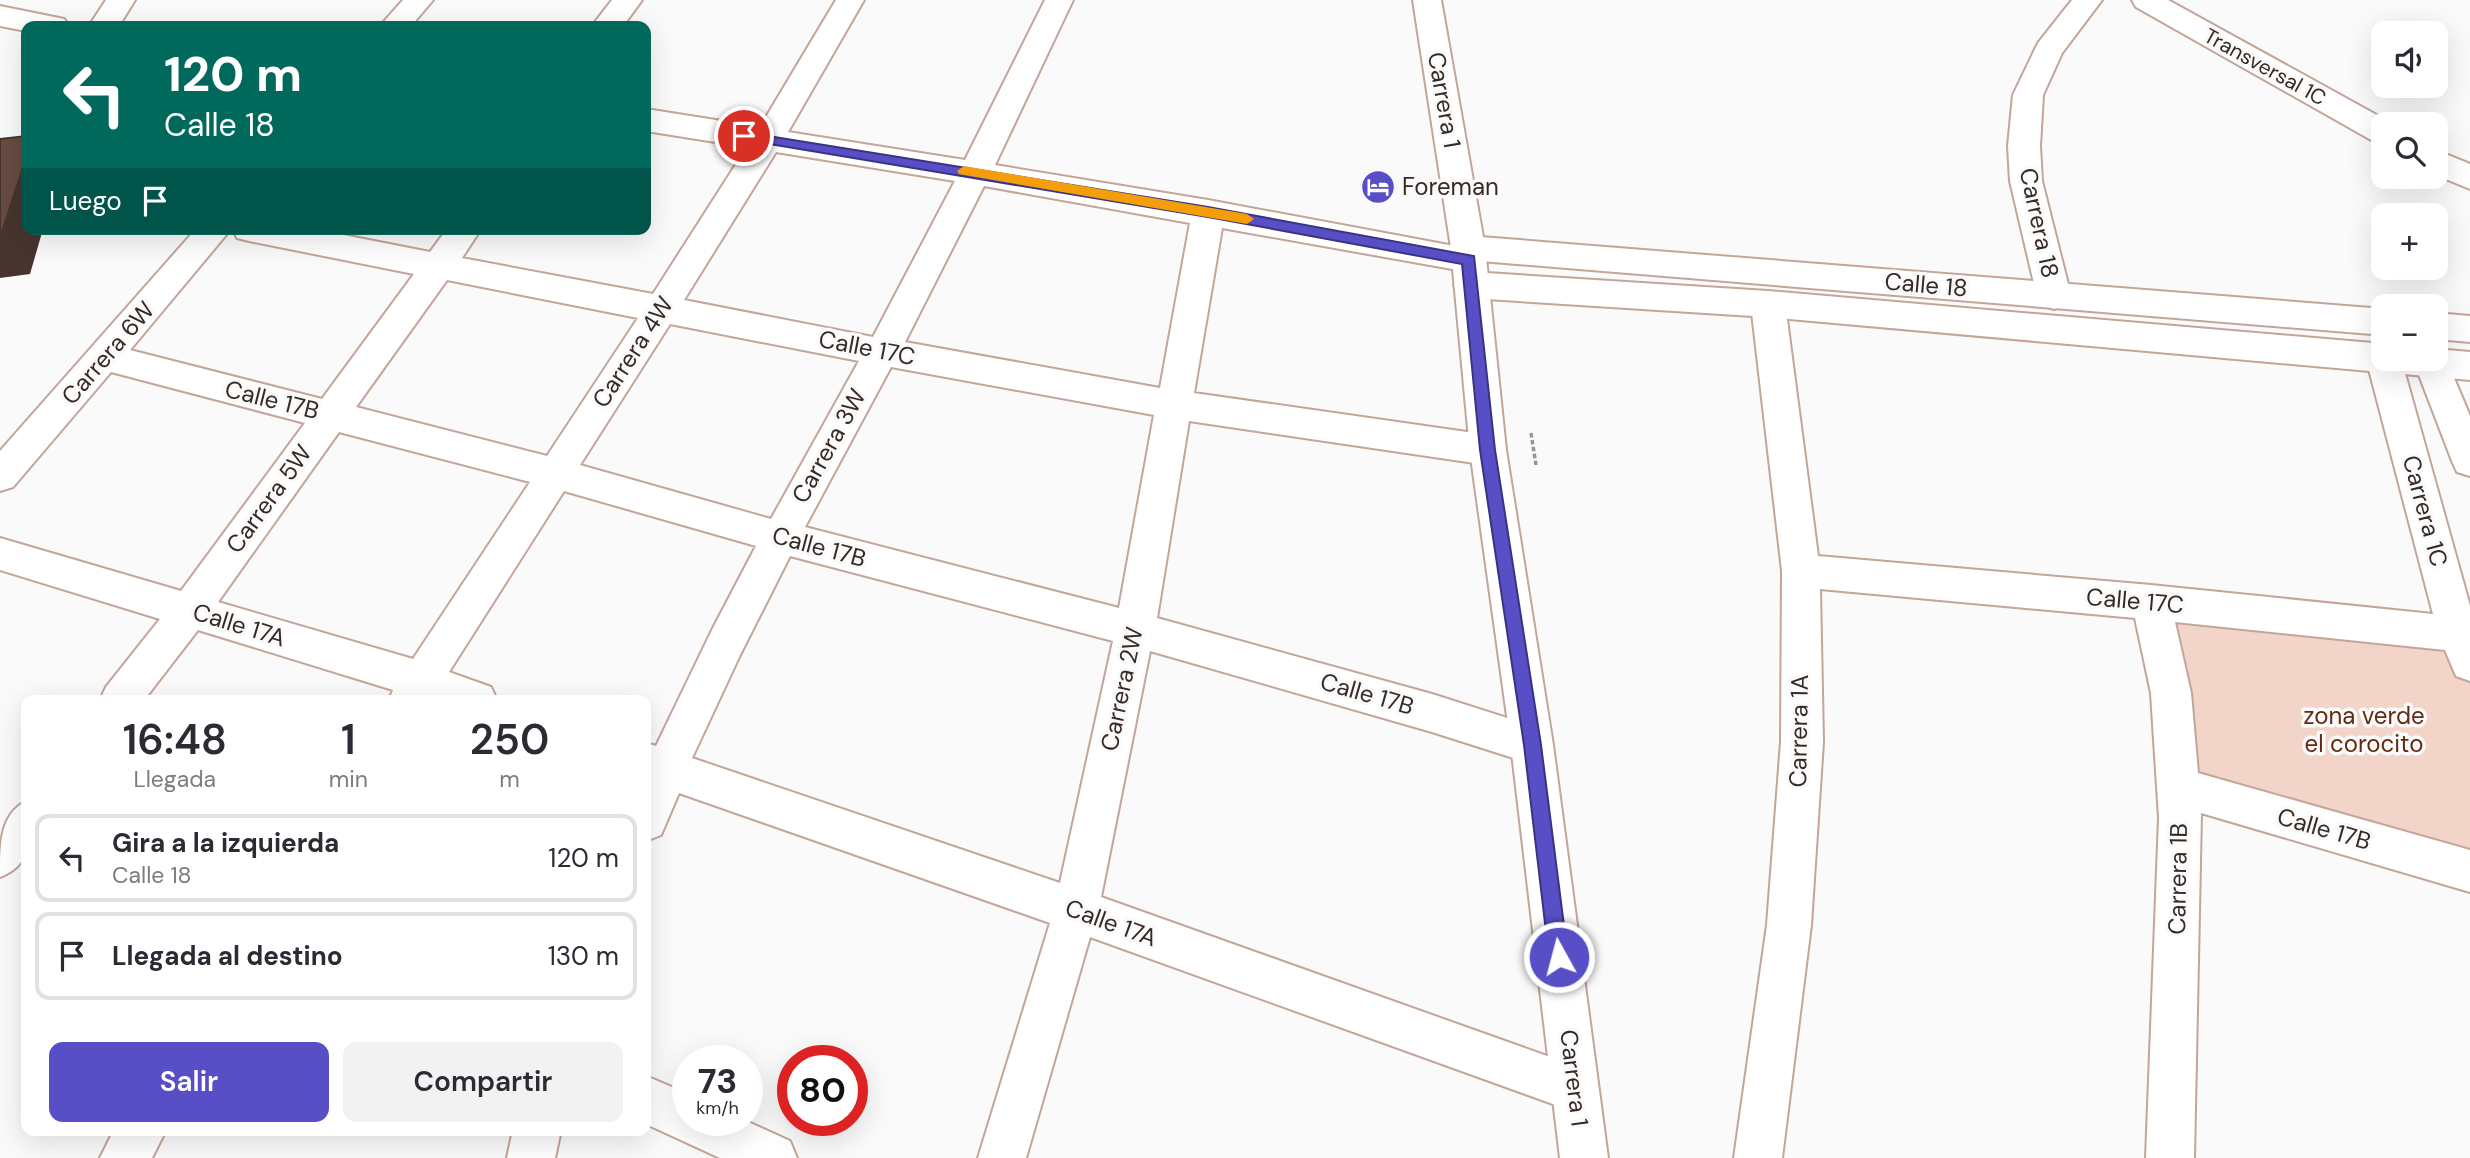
<!DOCTYPE html>
<html lang="es">
<meta charset="utf-8">
<style>
body{margin:0;font-family:"DM Sans",sans-serif;background:#f2f2f3;color:#2b2b33;height:100vh;display:flex;flex-direction:column;font-size:26px;white-space:nowrap}
*{box-sizing:border-box;margin:0}
p{font-size:23px;color:#7c7c81}
.icon{flex:none;width:38px;height:38px;fill:none;stroke:currentColor;stroke-width:2;stroke-linecap:round;stroke-linejoin:round}
.map{position:relative;flex:1;overflow:hidden}
.side{position:absolute;left:21px;top:695px;width:630px;height:441px;display:flex;flex-direction:column;background:#fff;border-radius:14px;box-shadow:0 7px 28px #0002}
.side>*{flex:none}
.hud{position:absolute;left:21px;top:21px;width:630px;height:214px;border-radius:14px;box-shadow:0 7px 28px #0002;background:#00695c;color:#fff;overflow:hidden}
.tools{position:absolute;left:2371px;top:21px;display:grid;gap:14px}
.tools a{display:grid;place-items:center;width:77px;height:77px;border-radius:14px;background:#fff;box-shadow:0 7px 28px #0002;font-size:35px}
.speed{position:absolute;left:672px;top:1045px;display:flex;gap:14px;font-size:35px;font-weight:700;text-align:center}
.speed>*{display:grid;place-content:center;width:91px;height:91px;border-radius:50%;background:#fff;box-shadow:0 7px 28px #0002;line-height:1}
.speed small{font-size:18px;font-weight:400}
.speed .limit{border:10px solid #d22;background:#fff;color:#111}
.pin{position:absolute;display:grid;place-items:center;width:60px;height:60px;color:#fff;margin:-30px;border:4px solid #fff;border-radius:50%;box-shadow:0 2px 7px #0007}
.me{position:absolute;width:77px;margin:-38px;rotate:353deg;stroke-linejoin:round;filter:drop-shadow(0 0 5px #0008)}
.turn{display:flex;align-items:center;gap:24px;height:147px;padding:0 28px;font-size:32px}
.turn .icon{width:91px;height:91px;stroke-width:2.5}
.turn b{display:block;font-size:49px;line-height:60px}
.then{display:flex;align-items:center;height:66px;padding:0 28px;background:#0003;gap:14px;font-size:26px}
.eta{display:flex;justify-content:space-evenly;align-items:center;height:119px;text-align:center}
.eta b{font-size:42px;font-weight:600;line-height:49px}
.primary-button{display:flex;gap:14px;margin-top:auto;padding:14px 28px}
.primary-button a{flex:1;height:80px;border-radius:14px;background:#584fc7;color:#fff;font-size:28px;font-weight:600;line-height:80px;text-align:center}
.primary-button a+a{background:#f2f2f3;color:#2b2b33}
ul{padding:0;list-style:none}
li{display:flex;align-items:center;gap:21px;height:88px;margin:0 14px 10px;padding:0 14px;border:4px solid #e1e1e2;border-radius:14px}
li div{flex:1}
li b{display:block;font-size:26px}
li em{font-style:normal}
.map>svg:first-child{display:block}
.green{fill:#f2d4c8}
.lines{fill:none;stroke-linecap:round;stroke-linejoin:round}
.minor-casing{stroke:#c4a599;stroke-width:4}
.tertiary-casing{stroke:#c4a599;stroke-width:4}
.trunk-casing{stroke:#c4a599;stroke-width:4}
.path{stroke:#9b9592;stroke-width:3.5;stroke-dasharray:4.5 2.5;stroke-linecap:butt}
.minor{fill:#fff;fill-rule:evenodd}
.tertiary{fill:#fff;fill-rule:evenodd}
.trunk{fill:#fff;fill-rule:evenodd}
.shaded-wall{fill:#47342e}
.building{fill:#664b41;stroke:#47342e;stroke-width:2}
.route{fill:#584fc7;stroke:#393381;stroke-width:2}
.slow{fill:#f59e0b}
.labels{text-anchor:middle;stroke-width:7;stroke-linejoin:round;paint-order:stroke}
.far-street-label{font-size:21px;fill:#362a25;stroke:#fafafa}
.street-label{font-size:24px;fill:#362a25;stroke:#fafafa}
.poi-label{font-size:24px;fill:#362a25;stroke:#fafafa;text-anchor:start}
.park-label{font-size:24px;fill:#632a12;stroke:#fafafa}
</style>
<div class="map">
<svg width="2470" height="1158" viewBox="0 0 2470 1158">
<rect width="100%" height="100%" fill="#fafafa"/>
<path class="green" d="M2151,602l307,31 12,35v203l-292,-84z"/>
<g class="lines">
<g class="minor-casing">
<path id="minor" d="M106,0h29l-16,26h-30z
M403,0h30l-22,26h-31z
M612,0h30l-19,26h-31z
M836,0h28l-76,132 177,28 80,-160h28l-78,165 213,35 273,51 5,9 -5,9 -12,3 -247,-44 -28,165 294,42 13,4 5,11 -5,11 -13,4 -299,-44 -32,197 275,76 100,32 15,5 6,14 -6,14 -15,5 -100,-32 -282,-81 -49,246 491,175 6,17 -6,17 -17,6 -485,-175 -64,221h-48l72,-235 -371,-130 -18,42 -15,6v-98l10,3 56,-116 44,-84 -192,-55 -115,181 42,15 6,13h-108l4,-10 -195,-60 -54,70h-44l6,-13 54,-68 -160,-49v-32l181,53 124,-168 -194,-51 -98,115 -13,4v-40l196,-222h35l-101,121 192,49 92,-125 -165,-33 -12,-3 -4,-9h80l117,23 17,-23h34l-19,29 191,36 94,-147 -101,-16v-22l114,18zM776,152l179,29 -82,156 -189,-37zM984,186l206,37 -30,165 -255,-46zM447,280l191,38 -91,138 -191,-49zM670,324l189,37 -88,158 -191,-54zM891,367l263,48 -35,193 -314,-81zM339,432l191,50 -117,177 -195,-57zM790,556l323,85 -53,242 -368,-125 48,-103z
M2072,0h30l-40,53 -19,42 -3,51 2,35 29,115 -5,9 -12,4 -12,-4 -5,-9 -27,-115 -2,-35 5,-51 25,-52z
M2132,0h36l225,124h-9v20l-11,-3 -237,-134z
M0,6l64,13 5,7h-43v5l-26,-5z
M2436,150l34,14v25l-34,-14z
M1768,291l12,4 5,9 33,252 333,29 282,29 -67,-256 5,-10 12,-4 1,15h17l69,247v75l-14,-5 -11,-26 -270,-28 16,71 7,80 272,77v42l-269,-79 -7,345h-48l13,-340 -8,-125 -16,-75 -315,-29 3,153 -12,183 -29,233h-48l33,-233 14,-183 1,-171 -31,-267 5,-9z
M2436,350l7,2 27,64v60l-13,-4 -5,-11 -38,-99 1,-3h21z
M26,801c2,33 10,62 -26,76 0,-34 0,-62 26,-76z
M646,1076l42,18v26h56l46,21 7,17h-77l-74,-34z
M114,1130h52l-14,28h-52z
M513,1130h48l-6,28h-48z"/>
</g>
<g class="tertiary-casing">
<path id="tertiary" d="M1468,236l916,73v26l-916,-75 -12,-3 -5,-9 5,-9z
M1471,272l297,19 616,53v15h52v-10l34,3v28l-702,-63 -297,-19 -12,-4 -5,-9 5,-9z
M2436,313l34,3v26l-34,-3z"/>
</g>
<g class="trunk-casing">
<path id="trunk" d="M1413,0h28l44,248 21,202 47,295 55,413h-48l-49,-413 -41,-295 -19,-202z"/>
</g>
<path class="path" d="M1531,433l5,32"/>
<use href="#minor" class="minor"/>
<use href="#tertiary" class="tertiary"/>
<use href="#trunk" class="trunk"/>
</g>
<path class="shaded-wall" d="M26,158v71h17l-13,45 -30,4v-40z"/>
<path class="building" d="M26,136v22l-26,80v-99z"/>
<path class="route" d="M744,132l464,75 266,49 21,194 46,295 27,212 -3,6 -6,3 -7,-3 -3,-6 -25,-212 -44,-295 -18,-186 -254,-47 -469,-78v-6z"/>
<path class="slow" d="M964,166l283,48 7,5 -7,5 -288,-50 -2,-3z"/>
<defs>
<g id="hotel-disc" transform="scale(1.75)"><circle r="9.5" fill="#584fc7" stroke="#fafafa"/><path d="M-6-4.5h1.5V1H6V5H4.5V3h-9V5H-6ZM-4 0a1.8 1.8 0 1 1 3.6 0ZM.5 0V-2.5h3Q6-2.5 6 0Z" fill="#fff"/></g>
</defs>
<g fill-rule="evenodd">
<use href="#hotel-disc" x="1378" y="187"/>
</g>
<g class="labels">
<g class="far-street-label">
<text transform="translate(2265 67) rotate(29)" y="7">Transversal 1C</text>
</g>
<g class="street-label">
<text transform="translate(1444 100) rotate(80)" y="8">Carrera 1</text>
<text transform="translate(2039 223) rotate(78)" y="8">Carrera 18</text>
<text transform="translate(1926 285) rotate(5)" y="8">Calle 18</text>
<text transform="translate(867 348) rotate(11)" y="8">Calle 17C</text>
<text transform="translate(633 352) rotate(-57)" y="8">Carrera 4W</text>
<text transform="translate(108 353) rotate(-49)" y="8">Carrera 6W</text>
<text transform="translate(272 400) rotate(14)" y="8">Calle 17B</text>
<text transform="translate(829 446) rotate(-61)" y="8">Carrera 3W</text>
<text transform="translate(269 499) rotate(-54)" y="8">Carrera 5W</text>
<text transform="translate(2425 511) rotate(75)" y="8">Carrera 1C</text>
<text transform="translate(819 547) rotate(15)" y="8">Calle 17B</text>
<text transform="translate(2135 601) rotate(5)" y="8">Calle 17C</text>
<text transform="translate(239 625) rotate(17)" y="8">Calle 17A</text>
<text transform="translate(1122 689) rotate(-78)" y="8">Carrera 2W</text>
<text transform="translate(1367 694) rotate(16)" y="8">Calle 17B</text>
<text transform="translate(1799 731) rotate(-89)" y="8">Carrera 1A</text>
<text transform="translate(2324 829) rotate(16)" y="8">Calle 17B</text>
<text transform="translate(2178 879) rotate(-89)" y="8">Carrera 1B</text>
<text transform="translate(1111 923) rotate(20)" y="8">Calle 17A</text>
<text transform="translate(1574 1078) rotate(83)" y="8">Carrera 1</text>
</g>
<g class="poi-label">
<text x="1402" y="195">Foreman</text>
</g>
<g class="park-label">
<text x="2364" y="724">zona verde<tspan x="2364" dy="28">el corocito</tspan></text>
</g>
</g>
</svg>
<div class="tools">
<a><svg class="icon" aria-label="sound" viewBox="0 0 24 24"><path d="M4 9h4l5-4v14l-5-4H4zM17 9q2 3 0 6"/></svg></a>
<a><svg class="icon" aria-label="search" viewBox="0 0 24 24"><circle cx="10" cy="10" r="6"/><path d="M15 15l6 6"/></svg></a>
<a>+</a>
<a>−</a>
</div>
<div class="speed"><div>73<small>km/h</small></div><div class="limit">80</div></div>
<div class="pin" style="left:744px;top:136px;background:#d93025"><svg class="icon" aria-label="arrive" viewBox="0 0 24 24"><path d="M6 21V4h12l-3 4 3 4H6"/></svg></div>
<svg class="me" style="left:1559px;top:957px" viewBox="-20 -20 40 40"><circle r="17" fill="#584fc7" stroke="#fff" stroke-width="3"/><path d="M0-11L8 9 0 5-8 9z" fill="#fff"/></svg>
<div class="hud">
<div class="turn"><svg class="icon" aria-label="left" viewBox="0 0 24 24"><path d="M17 20v-9H6M10 6l-5 5 5 5"/></svg><div><b>120 m</b>Calle 18</div></div>
<div class="then">Luego<svg class="icon" aria-label="arrive" viewBox="0 0 24 24"><path d="M6 21V4h12l-3 4 3 4H6"/></svg></div>
</div>
<section class="side">
<div class="eta">
<div><b>16:48</b><p>Llegada</p></div>
<div><b>1</b><p>min</p></div>
<div><b>250</b><p>m</p></div>
</div>
<ul>
<li><svg class="icon" aria-label="left" viewBox="0 0 24 24"><path d="M17 20v-9H6M10 6l-5 5 5 5"/></svg><div><b>Gira a la izquierda</b><p>Calle 18</p></div><em>120 m</em></li>
<li><svg class="icon" aria-label="arrive" viewBox="0 0 24 24"><path d="M6 21V4h12l-3 4 3 4H6"/></svg><div><b>Llegada al destino</b></div><em>130 m</em></li>
</ul>
<div class="primary-button"><a>Salir</a><a>Compartir</a></div>
</section>
</div>
